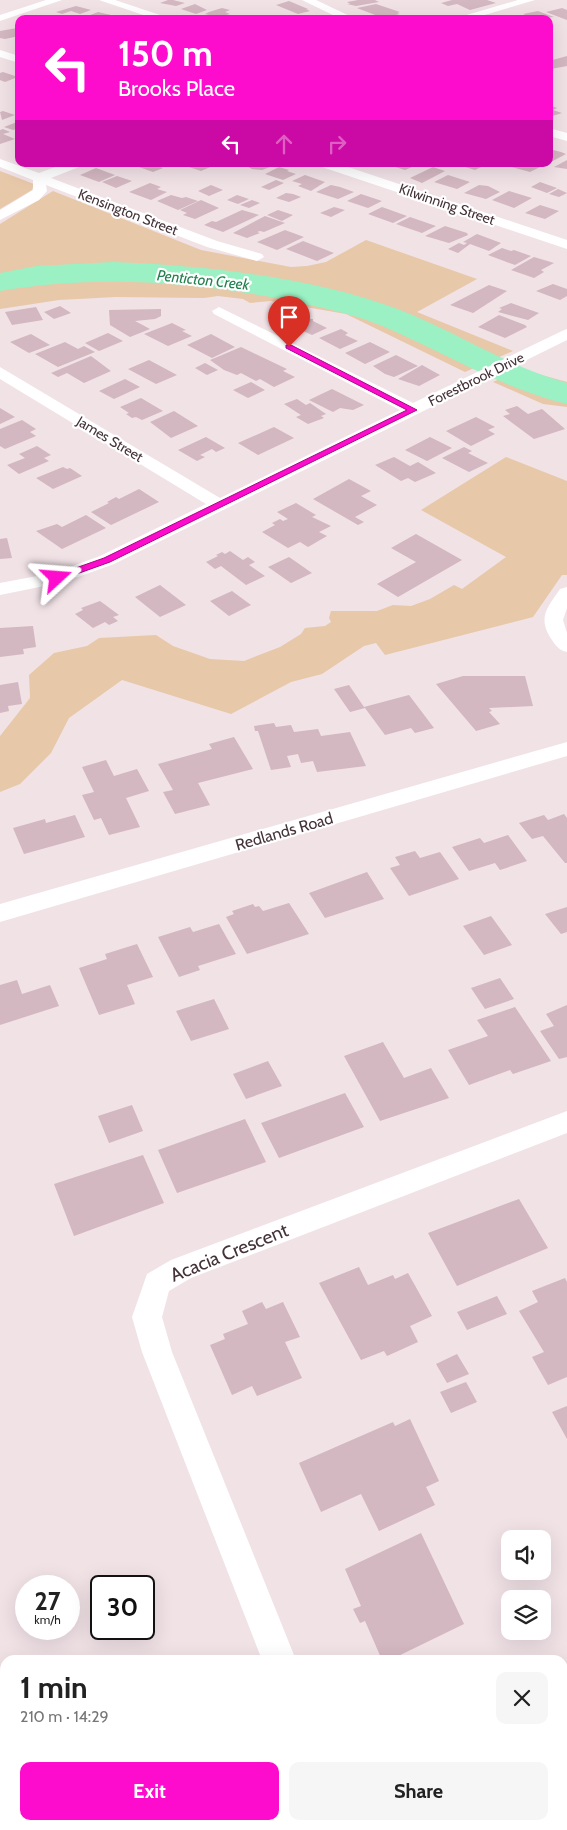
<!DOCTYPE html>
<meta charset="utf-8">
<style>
body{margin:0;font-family:Cabin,sans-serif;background:#f6f6f6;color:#222;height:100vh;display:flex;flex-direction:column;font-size:19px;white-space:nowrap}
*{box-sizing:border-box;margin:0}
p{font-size:16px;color:#767676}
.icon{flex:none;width:28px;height:28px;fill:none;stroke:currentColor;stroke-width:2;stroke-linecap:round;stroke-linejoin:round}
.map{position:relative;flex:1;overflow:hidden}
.side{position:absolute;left:0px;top:1655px;width:568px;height:175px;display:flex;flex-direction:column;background:#fff;border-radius:15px 15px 0 0;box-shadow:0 5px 20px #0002}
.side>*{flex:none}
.hud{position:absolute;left:15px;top:15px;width:538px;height:152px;border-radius:10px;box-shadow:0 5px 20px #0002;background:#fe0ccd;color:#fff;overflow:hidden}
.controls{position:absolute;left:501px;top:1530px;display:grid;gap:10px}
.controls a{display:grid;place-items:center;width:50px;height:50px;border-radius:10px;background:#fff;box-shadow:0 5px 20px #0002;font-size:25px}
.speed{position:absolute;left:15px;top:1575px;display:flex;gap:10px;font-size:25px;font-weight:700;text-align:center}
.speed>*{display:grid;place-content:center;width:65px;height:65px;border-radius:50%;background:#fff;box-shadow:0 5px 20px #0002;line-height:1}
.speed small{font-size:12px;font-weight:400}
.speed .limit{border:2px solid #111;border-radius:8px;background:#fff;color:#111}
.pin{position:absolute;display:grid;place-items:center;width:42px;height:42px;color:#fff;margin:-51px -21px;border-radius:50% 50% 50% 0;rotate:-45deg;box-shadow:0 0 5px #0007}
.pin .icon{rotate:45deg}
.me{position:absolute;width:55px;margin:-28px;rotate:71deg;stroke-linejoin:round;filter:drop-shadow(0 0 4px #0008)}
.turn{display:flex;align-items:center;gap:18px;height:105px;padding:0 20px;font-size:22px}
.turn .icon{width:65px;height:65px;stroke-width:2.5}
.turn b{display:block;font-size:35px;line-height:42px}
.lanes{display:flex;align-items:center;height:48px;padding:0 20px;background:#0003;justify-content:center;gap:25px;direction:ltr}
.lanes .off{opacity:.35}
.round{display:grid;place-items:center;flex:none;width:52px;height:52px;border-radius:10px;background:#f6f6f6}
.headline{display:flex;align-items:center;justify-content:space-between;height:85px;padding:0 20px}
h1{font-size:30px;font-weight:700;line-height:38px}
.button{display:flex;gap:10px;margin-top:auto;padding:10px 20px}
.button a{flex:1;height:58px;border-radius:10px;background:#fe0ccd;color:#fff;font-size:20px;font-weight:700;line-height:58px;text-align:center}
.button a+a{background:#f6f6f6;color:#222}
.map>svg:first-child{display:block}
.green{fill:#e7c8a9}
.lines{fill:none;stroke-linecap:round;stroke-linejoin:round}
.river{fill:#9bf1c3;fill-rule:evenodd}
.building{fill:#d3b7c1}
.minor{fill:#fff;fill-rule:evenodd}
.route{fill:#fe0ccd;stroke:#a50885}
.labels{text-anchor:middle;stroke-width:4.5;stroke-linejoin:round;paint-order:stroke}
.far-street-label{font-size:14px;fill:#433238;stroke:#fff}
.far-water-label{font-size:15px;font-style:italic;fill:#23804f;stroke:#fff}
.street-label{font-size:16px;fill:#433238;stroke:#fff}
.near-street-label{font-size:19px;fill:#433238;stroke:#fff}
</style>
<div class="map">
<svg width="567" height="1830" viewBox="0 0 567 1830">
<rect width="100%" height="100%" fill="#f1e2e6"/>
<path class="green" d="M0,171l34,13 -2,6 -32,19z
M53,191l148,59 90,17 16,-1 19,-4 40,-22 111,39 -60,33 96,39 -48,21 -119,-58 -75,-13 -21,2 -7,-4 -25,-3 -14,2 -88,-1 -57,3 -59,9v-85z
M520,369l47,13v25l-24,-3 -50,-22z
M506,457l61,24v94h-5l-29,42 -148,38 -9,-12 -12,3 -42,28 -31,8 -60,32 -109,-34 -53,38 -18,35 -31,31 -20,8v-56l30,-38 -1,-23 25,-22 33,-7 12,-8 57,-3 17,11 37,13 34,2 36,-14 21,-13 4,-6 20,-2 6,-4 -2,-4 2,-7h46l16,-6 18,1 19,-7 24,-14 8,4 44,-32 -85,-47z"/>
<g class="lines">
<path class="river" d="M113,262c91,3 203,16 287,48 57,22 108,57 167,73v21c-69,-17 -123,-52 -187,-79 -32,-13 -66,-19 -99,-26 -94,-18 -187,-24 -281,-8v-18l37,-7z"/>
</g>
<path class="building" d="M168,0h5l12,3 -9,3 -16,-3z
M358,0h17l4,2 -23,4 -9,-2h3l-3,-2z
M452,0h35l9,3 -26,7 -13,-6 -9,2 -7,-3z
M289,1l19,8h-2l4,2 -12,3 -22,-9z
M195,4l12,6 -11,4 -15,-5z
M376,4l24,8 -3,1 3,1 -17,4 -26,-10z
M76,6l15,4 -11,4 -9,-3 -9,3 -6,-2z
M222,8l8,2 -5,2 5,2 -4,1 3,1 -8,3h-13l2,-1 -5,-2 4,-1 -4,-1 4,-2z
M562,8l5,2v10l-21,-8z
M538,11l16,6 -19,2 -12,-5z
M98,12l13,3 2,1 -7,3 -21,-2z
M17,28h2v8l-14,3 -5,-1v-7z
M567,56v10l-16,3 3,1 -5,2v-11z
M3,72l15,5 -13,5 -5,-2v-7z
M549,105l8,3 -4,2 9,3 -13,4z
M3,111l12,4 -13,5 -2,-8z
M17,122l2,6 -6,2 -9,-3z
M3,129l7,3 -7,2 12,5 -15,5v-14z
M549,149l12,3 5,2 -17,9z
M567,160v9l-13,-2z
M146,164h6l11,4 -10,4 -14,-5z
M191,164h20l4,1 -14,6 -15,-5z
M243,164h29l3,1 -13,5 -10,-1z
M386,164h33l-14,6z
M467,164h12l6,1 -10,5 -13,-4z
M512,164l17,1 17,-1 -16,8 -22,-6z
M279,167l10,3 -2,1 9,3 -13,6 -18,-6z
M433,167l12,4 -23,12 -12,-5z
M96,168l19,7 -16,7 -19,-7z
M305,175l20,7 -14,9 -13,-5 4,-2 -10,-3z
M448,175l22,7 -13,7 -23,-7z
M117,176l15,5 -16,7 -14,-6z
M276,180l8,3 -15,7 -8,-3z
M540,182l17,6 -10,5 -16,-6z
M150,183l11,4 -4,2 10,3 -16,8 -22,-8z
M211,185l12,5 -14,6 -11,-5z
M331,185l9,2 14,5 -16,7 -22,-7z
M479,185l9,1 12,6 -14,7 -22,-6z
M558,189l9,4 -8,4 -10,-3z
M509,191l23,7 -18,10 -22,-8z
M286,193l7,1 8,3 -12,5 -13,-4z
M361,194l21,7 -14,7 -21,-7z
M171,195l11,3 4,-1 12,4 -20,9 -21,-9z
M237,195l12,4 -11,5 -11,-4z
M201,200l18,8 -24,11 -12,-4 4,-2 -7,-3z
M252,200l8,3 -11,5 -9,-3z
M540,205l19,6 -14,8 -20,-6z
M334,207l11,3 -14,7 -11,-4z
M382,207l25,9 -14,7 -25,-9z
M242,210l17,5 -36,17 -19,-7 8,-4 4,1z
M278,210l15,5 -11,6 -15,-6z
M265,216l20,7 -21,9 -4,-1 -3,1 3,1 -13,5 -14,-5z
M410,217l26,9 -14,7 -26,-9z
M445,226l22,7 1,2 -19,8 -24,-7z
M285,230l19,7 -27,13 -20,-8z
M477,234l24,9 -12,8 -19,-7 -12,9 -10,-4 11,-6 5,2 3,-2 -4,-1z
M303,241l31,12 -17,8 -31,-12z
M502,248l9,3 3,-1 17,6 -16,9 -27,-10z
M534,257l20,6 -13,7 3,2 -10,6 -23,-8z
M553,284l14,5v7l-7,4 -24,-9z
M489,285l18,6 -34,22 -23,-8z
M511,303l28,10 -11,7 -30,-8 4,-3 -3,-1z
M60,306l11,7 -17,6 -10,-7z
M36,307l7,13 -31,5 -7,-13z
M161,309v7l-6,3 -20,2 15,8 -20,8 -20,-12 -1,-15z
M291,314l6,4 16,1v2l14,7 -15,7 -34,-15 2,-3z
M499,315l26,10 2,2 -22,11 -27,-11z
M172,323l14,7 -4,1 10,5 -24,10 -24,-12z
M341,329l7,4 -3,2 13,6 -18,8 -21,-11z
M108,333l15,8 -24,10 -14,-8z
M31,334l19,11 -21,8 -19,-11z
M211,334l24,13 -23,11 -25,-13z
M65,342l13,7 6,-3 11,6 -37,15 -23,-13z
M370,342l20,10 -25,12 -20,-11z
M241,347l46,22 -4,2 12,6 -21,10 -14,-8 -4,2 -15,-8 -4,2 -13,-5 -14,-10z
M396,355l22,11 -24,11 -9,-3 -12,-8z
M91,356l20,15 -27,12 -17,-10 -9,4 -7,-4z
M149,360l28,15 -21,9 -28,-15z
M205,363l13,7 -11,5 -12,-7z
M422,365l18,10 -21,11 -21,-7z
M125,379l15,8 -26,12 -15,-8z
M251,382l14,8 -17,8 -15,-8z
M332,389l32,16 -11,5 -13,-2 -7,4 -24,-12z
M141,398l22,13 -21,9 -6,-3 -4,1 -6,-4 3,-1 -9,-6z
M297,399l9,6 4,-2 16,11 -5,2 3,2 -16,6 -12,-7 5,-2 -17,-11z
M517,406l11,8 14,-5 23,20 -31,10 -31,-23 7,-2 -5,-4z
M0,408l15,9 -15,7z
M174,411l24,15 -27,12 -21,-16z
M476,417l19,10 -7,3 7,4 -24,12 -25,-15z
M22,420l14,9 -6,3 6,4 -31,13 -5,-3v-17z
M274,427l20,11 -36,17 -20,-12z
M206,437l19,11 -9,4 -4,-3 -12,6 5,2 -8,4 -19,-11z
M430,437l22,11 -25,13 -22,-11z
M37,446l14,9 -7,3 5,3 -30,13 -12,-9 18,-7 -6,-4z
M464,447l8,4 -4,2 20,10 -19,9 -27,-14z
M394,457l16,9 8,-4 18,11 -21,9 -7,-4 -7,3 -26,-16z
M63,467l4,2 3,-1 12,8 -29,13 -17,-11z
M349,479l22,12 -10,5 16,9 -22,12 9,5 -6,3 -45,-26z
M139,489l20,13 -48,23 -20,-13 18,-9 -2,-1 9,-5 3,2z
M296,503l20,12 -4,2 19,9 -12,6 8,4 -19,11 -8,-5 -12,6 -26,-16 13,-7 -3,-2 8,-4 3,2 5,-2 -11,-7z
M86,515l20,13 -44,21 -26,-18 21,-7 5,3z
M416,534l46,26 -64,37 -21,-13 39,-22 -25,-14z
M7,538l5,20 -12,1v-20z
M230,551l13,9 5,-3 7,5 -6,3 16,11 -19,9 -25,-19 -6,3 -9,-7 12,-6 -2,-1 6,-3 3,2z
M289,557l23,16 -21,10 -23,-16z
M160,585l26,20 -26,12 -25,-20z
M232,591l19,14 -22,11 -19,-15z
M100,601l19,14 -6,2 5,4 -9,4 -4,-3 -12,6 -18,-14 8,-4 -2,-2z
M33,626l3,21 -13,2 1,5 -24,3v-29z
M463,676h62l8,30 -44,2 3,3 -3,1 11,12 -24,7 -40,-47z
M18,682l4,22 -14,2 1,5 -9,2v-28z
M349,685l15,22 45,-12 25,33 -19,5 -4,-5 -26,7 -20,-27 -15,4 -16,-23z
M274,723l2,4 15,-2 3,7 24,-3 3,7 29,-4 16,34 -49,6 -4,-11 -12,2 -3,-9 -11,2 4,11 -20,3 -13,-39h-3l-1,-5z
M234,737l19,32 -55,14 12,22 -35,9 -12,-22 10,-2 -15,-26 54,-15 -3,-5z
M106,760l8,16 23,-7 12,22 -23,7 14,29 -31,8 -8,-17 -7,2 -12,-25 12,-3 -12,-25z
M564,814l3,4v45h-2l-22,-27 -11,3 -13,-16 25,-8 4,5z
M75,815l10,22 -61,17 -11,-26 32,-9 1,4z
M508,835l19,26 -27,9 -5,-7 -26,8 -17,-24 28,-9 4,5z
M415,851l5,7 20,-6 19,27 -50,17 -19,-28 10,-3 -5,-8z
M367,872l17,27 -59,19 -16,-25z
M289,903l20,31 -62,20 -21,-37 8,-3 -2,-3 21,-7 2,3 4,-1 4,5z
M567,907v25l-6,2 -16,-20z
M491,916l21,29 -28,10 -21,-29z
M219,924l17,30 -38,12 2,4 -21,7 -21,-40 32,-10 3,5z
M137,944l16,33 -26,8 8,19 -36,11 -20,-47 28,-9 -2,-5z
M500,978l14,21 -29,10 -14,-21z
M17,980l5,14 28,-9 9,21 -59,19v-40z
M214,999l15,30 -38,12 -15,-30z
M567,1005v52l-8,2 -19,-28 14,-5 -8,-12z
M515,1007l36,54 -38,13 -3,-4 -41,15 -21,-35 40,-14 -11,-16z
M383,1042l21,36 27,-10 18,30 -69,23 -36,-65z
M268,1061l14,25 -36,13 -13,-25z
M345,1093l19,34 -85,31 -18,-35z
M132,1105l11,26 -34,12 -11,-27z
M245,1119l21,43 -89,31 -19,-43z
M143,1155l21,48 -90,33 -20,-52z
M519,1199l29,49 -91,38 -29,-53z
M359,1267l9,18 25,-10 2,4 13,-6 24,43 -22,10 8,16 -31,14 -3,-5 -23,9 -42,-77z
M565,1278l2,4v95l-19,8 -16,-28 12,-5 -25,-41 19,-9 -6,-11z
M497,1296l10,18 -40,16 -10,-18z
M262,1302l4,7 17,-7 17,35 -15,5 17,36 -45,18 -5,-10 -20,9 -22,-50 15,-6 -2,-5 25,-10 -6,-13z
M457,1354l12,20 -22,9 -11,-19z
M466,1382l11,20 -26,11 -11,-21z
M567,1406v33l-15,-27z
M410,1419l29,62 -13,6 9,18 -56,26 -18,-37 -40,18 -22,-49 94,-41 2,4z
M421,1533l43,91 -74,36h-8l-17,-39 -5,2 -7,-14 8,-3 -16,-37z
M567,1767v63h-118l9,-5h104v-56z"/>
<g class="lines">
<path class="minor" d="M46,0h16l-62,21v-6z
M99,0h16l57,19h-17z
M302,0h14l40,19h-15z
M518,0h17l-64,19h-18z
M0,50l19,6v7l-19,-6z
M549,128l18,5v8l-18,-5z
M0,159l39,14 24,-9h17l-1,3 -28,11 166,63 45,13 2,3 -7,4 -50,-14 -161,-62 1,6 -8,9 -39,20v-10l33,-20v-10l-33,-13z
M321,164h18l228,76v9l-245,-82z
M219,307l194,96 149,-72 5,-2v11l-453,224 -50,18 -64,13v-12l53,-10 47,-17 106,-52 -206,-125v-12l220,131 180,-88 -186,-96 -2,-3z
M567,587v21l-4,12 4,13v19c-8,-2 -11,-6 -15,-12 -15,-22 -5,-32 8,-51z
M567,742v14l-567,166v-18z
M567,1111v22l-376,145 -22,13 -7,26 10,35 124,308h-34l-120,-308 -10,-35 15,-43 24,-14z
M326,1825h38l2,5h-38z"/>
</g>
<path class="route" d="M286,345h5l126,65 -307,152 -50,18h-7v-4l51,-18 303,-148 -121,-62z"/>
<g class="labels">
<g class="far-street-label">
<text transform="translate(447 204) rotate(19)" y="5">Kilwinning Street</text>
<text transform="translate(128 212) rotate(21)" y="5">Kensington Street</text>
<text transform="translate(476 379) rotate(-26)" y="5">Forestbrook Drive</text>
<text transform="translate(110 439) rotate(31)" y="5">James Street</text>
</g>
<g class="far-water-label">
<text transform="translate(203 280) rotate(6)" y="5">Penticton Creek</text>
</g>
<g class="street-label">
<text transform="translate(284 831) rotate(-16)" y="6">Redlands Road</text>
</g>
<g class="near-street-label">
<text transform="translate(229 1252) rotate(-22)" y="7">Acacia Crescent</text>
</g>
</g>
</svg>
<div class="controls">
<a><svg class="icon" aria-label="sound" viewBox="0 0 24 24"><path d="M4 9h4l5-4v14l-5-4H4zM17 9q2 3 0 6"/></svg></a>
<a><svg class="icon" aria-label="layers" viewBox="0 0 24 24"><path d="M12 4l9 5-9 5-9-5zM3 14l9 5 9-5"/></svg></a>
</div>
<div class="speed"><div>27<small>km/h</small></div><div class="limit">30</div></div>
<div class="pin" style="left:289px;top:347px;background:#d93025"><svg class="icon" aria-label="arrive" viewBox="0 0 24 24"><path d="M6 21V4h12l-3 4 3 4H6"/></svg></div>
<svg class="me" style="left:57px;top:578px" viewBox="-20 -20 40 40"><path d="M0-17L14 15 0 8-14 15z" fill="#fe0ccd" stroke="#fff" stroke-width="4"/></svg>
<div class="hud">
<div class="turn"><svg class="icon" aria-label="left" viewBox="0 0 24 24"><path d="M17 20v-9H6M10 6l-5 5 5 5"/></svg><div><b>150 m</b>Brooks Place</div></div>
<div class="lanes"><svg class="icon" aria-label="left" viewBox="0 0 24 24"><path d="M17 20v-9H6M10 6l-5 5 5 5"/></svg><svg class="icon off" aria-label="ahead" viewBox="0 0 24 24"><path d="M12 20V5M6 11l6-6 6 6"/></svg><svg class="icon off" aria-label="right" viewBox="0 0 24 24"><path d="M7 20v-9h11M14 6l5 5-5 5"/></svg></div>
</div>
<section class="side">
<div class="headline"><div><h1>1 min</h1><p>210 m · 14:29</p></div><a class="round"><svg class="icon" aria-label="close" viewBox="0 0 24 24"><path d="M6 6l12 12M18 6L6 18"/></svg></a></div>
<div class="button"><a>Exit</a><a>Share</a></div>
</section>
</div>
